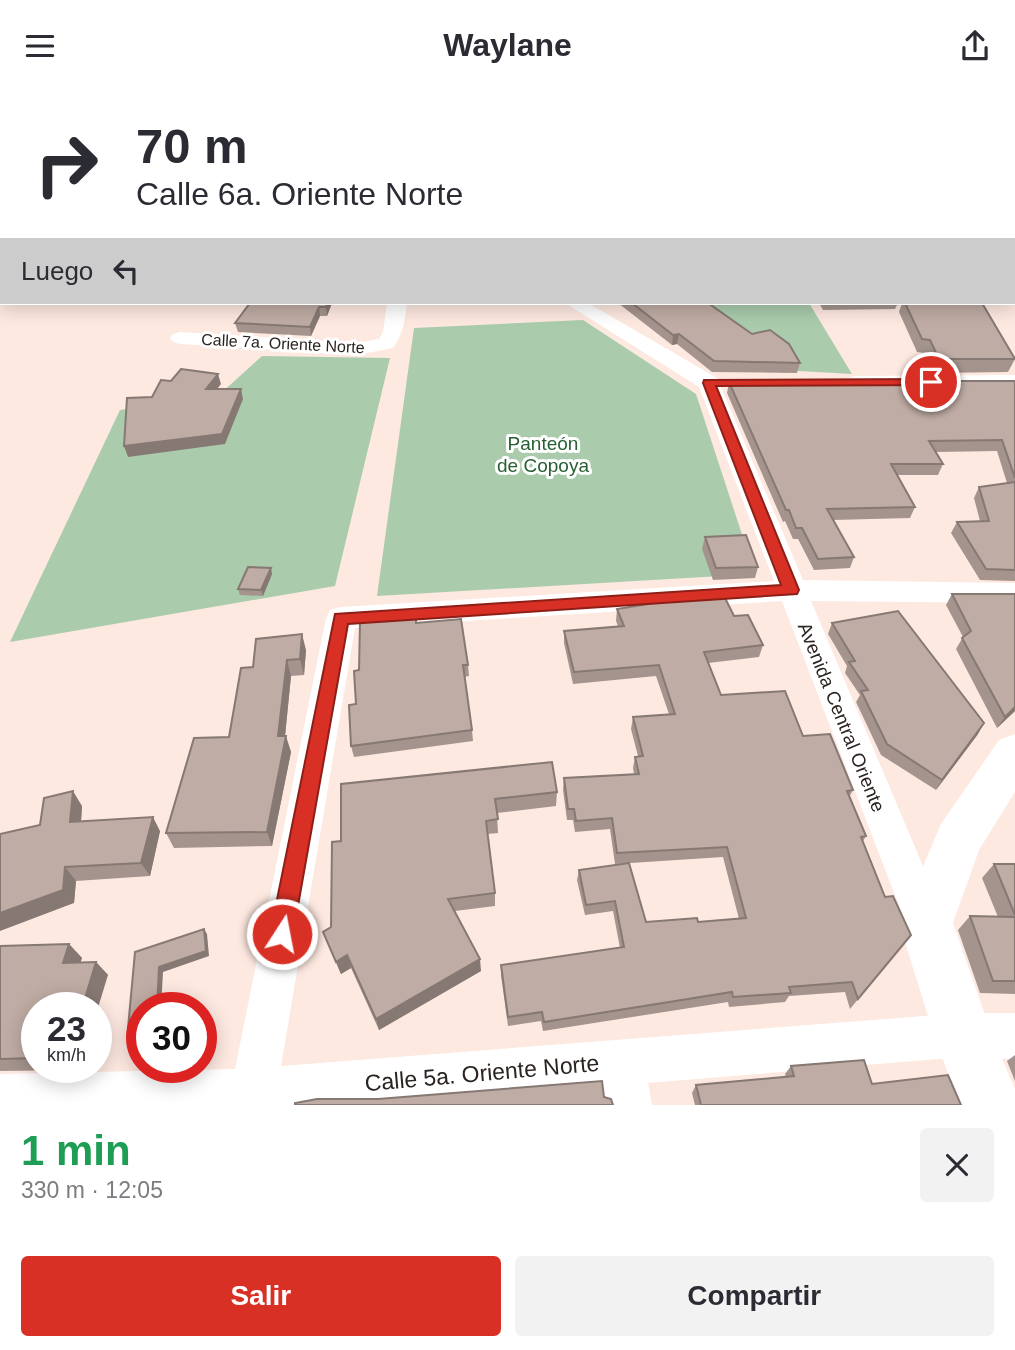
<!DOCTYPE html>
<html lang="es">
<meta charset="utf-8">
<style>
body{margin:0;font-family:Arial,sans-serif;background:#f2f2f3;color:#2b2b33;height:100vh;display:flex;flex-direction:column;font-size:26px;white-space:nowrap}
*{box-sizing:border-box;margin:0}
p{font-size:23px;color:#7c7c81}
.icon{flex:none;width:38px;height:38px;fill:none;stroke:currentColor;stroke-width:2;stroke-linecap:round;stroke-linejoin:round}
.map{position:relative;height:1014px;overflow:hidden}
.details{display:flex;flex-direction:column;background:#fff;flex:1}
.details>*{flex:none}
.banner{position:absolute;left:0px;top:0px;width:1015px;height:214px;box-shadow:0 4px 18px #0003;background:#fff;color:#2b2b33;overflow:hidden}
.speed{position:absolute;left:21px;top:901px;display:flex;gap:14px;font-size:35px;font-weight:700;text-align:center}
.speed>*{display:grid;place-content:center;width:91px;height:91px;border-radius:50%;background:#fff;box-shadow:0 4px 18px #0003;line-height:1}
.speed small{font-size:18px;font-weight:400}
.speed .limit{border:10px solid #d22;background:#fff;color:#111}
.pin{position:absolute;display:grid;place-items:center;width:60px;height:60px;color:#fff;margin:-30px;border:4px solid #fff;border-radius:50%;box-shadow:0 2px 7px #0007}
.me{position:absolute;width:77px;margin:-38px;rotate:11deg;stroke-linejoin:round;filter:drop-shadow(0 0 5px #0008)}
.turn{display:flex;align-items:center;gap:24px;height:147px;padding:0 21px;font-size:32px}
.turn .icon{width:91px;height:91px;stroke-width:2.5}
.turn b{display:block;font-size:49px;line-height:60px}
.then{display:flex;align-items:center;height:66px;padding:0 21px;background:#0003;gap:14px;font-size:26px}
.round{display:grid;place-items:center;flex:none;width:74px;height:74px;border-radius:7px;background:#f2f2f3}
.head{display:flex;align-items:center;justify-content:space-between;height:119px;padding:0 21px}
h1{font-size:42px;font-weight:600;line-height:52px;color:#1e9e55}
.cta{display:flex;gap:14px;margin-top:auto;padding:14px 21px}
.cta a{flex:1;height:80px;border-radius:7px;background:#d93025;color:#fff;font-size:28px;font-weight:600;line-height:80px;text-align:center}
.cta a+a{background:#f2f2f3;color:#2b2b33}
header{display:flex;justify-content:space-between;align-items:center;height:91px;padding:0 21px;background:#fff;font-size:32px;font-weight:600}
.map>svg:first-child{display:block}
.green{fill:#aaccad}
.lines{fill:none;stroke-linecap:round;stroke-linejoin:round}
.street{fill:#fff;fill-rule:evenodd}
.secondary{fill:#fff;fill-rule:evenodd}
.primary{fill:#fff;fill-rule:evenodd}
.wall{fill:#a4948d}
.shaded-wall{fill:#867873}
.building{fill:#bfaca4;stroke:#867873;stroke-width:2}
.route{fill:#d93025;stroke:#8d1f18;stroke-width:2}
.labels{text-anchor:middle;stroke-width:6;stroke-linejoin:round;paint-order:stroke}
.far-street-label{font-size:16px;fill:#2b2421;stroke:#fff}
.park-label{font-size:19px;fill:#275f32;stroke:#fff}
.street-label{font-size:19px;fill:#2b2421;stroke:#fff}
.near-street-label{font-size:23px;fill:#2b2421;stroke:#fff}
</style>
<header><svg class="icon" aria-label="menu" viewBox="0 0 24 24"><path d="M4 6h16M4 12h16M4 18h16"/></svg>Waylane<svg class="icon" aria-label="share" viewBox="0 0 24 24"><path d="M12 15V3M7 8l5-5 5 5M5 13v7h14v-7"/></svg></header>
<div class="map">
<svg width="1015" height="1014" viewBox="0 0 1015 1014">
<rect width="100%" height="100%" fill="#fee9e1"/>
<path class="green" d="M620,212h189l43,71 -125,-7z
M583,229l113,74 59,180 -378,22 37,-268z
M262,265l128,2 -55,228 -325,56 110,-232 100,-16z"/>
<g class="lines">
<path class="street" d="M770,0h17l1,2h-17z
M1013,163h2v10h-2z
M387,212h20c-2,17 -4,31 -14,45l-36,7 -177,-11 -7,-2 -3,-4 3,-4 7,-2 177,11 22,-4 4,-7z
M565,212h23l129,75 86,202 212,3v20l-204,-2 136,322 -6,14 -15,6 -15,-6 -129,-336 -427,27 -74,438 682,-53h52v46l-52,-2 -315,26 4,22h-48l-2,-18 -221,18h-381v-31l235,-5 91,-451 4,-8 11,-3 433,-26 -75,-194z
M1015,284v14l-159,1 -8,-2 -3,-5 3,-5 8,-2z"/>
<path class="secondary" d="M1013,182h2v16h-2z
M1015,643v58l-36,58 -26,73 38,109 24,57v16h-55l-26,-70 -35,-112 42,-99 58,-84z"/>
<path class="primary" d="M0,32h2v10h-2z"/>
</g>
<path class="wall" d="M0,117h2v49l-2,-1z
M250,212h82l-5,13h-7l-9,20 -73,-4 -3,-9z
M618,212h90l44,31 48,29 -3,10 -85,-1 -35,-28 -5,1z
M819,212h79l-3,6 -72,1z
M902,212h80l33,56 -7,13 -75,1 -8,-20 -8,-1 -18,-40z
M945,290h70v200l-35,-1 -29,-47 6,-11 23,-1 -6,-23 5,-11 28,-4 -10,-32 -61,1 7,12 -5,11h-41l18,32 -5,11 -77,2 21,37 -4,11 -36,2 -16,-31h-5l-8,-18 -2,1 -56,-129 2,-11 173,4 42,-1z
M705,446l53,30 -3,11 -42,2 -11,-31z
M272,483l-9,22 -23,-1 -2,-6z
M952,503h63v117l-18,17 -41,-79 7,-12 -17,-32z
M654,509l80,16 29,29 -4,12 -51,6 13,32 82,41 50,54 -4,7 17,39 -3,5 22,56 26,38 -61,74 -5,-17 -56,4 -4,6 -56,5 -1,-5 -185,29 -2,-10 -33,5 -7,-51v-10l119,-17 -7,-37 -28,4 -8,-35 2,-10 67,52h52l41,-3 -16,-62 -108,7 -5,-35 -35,3 -2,-12h-6l-4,-30 1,-12 70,-4 -1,-6 2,-11 3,-1 -7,-27 2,-12 36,-3 -13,-38 -83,8 -9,-41v-12l54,-5 -2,-5 1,-12 36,-6z
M416,532l52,42 1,11 -5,1 8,53 1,11 -119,16 -3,-11 8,-76z
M832,532l146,111 -42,56 -55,-35 -25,-53 4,-7 -15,-22 2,-7 -19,-32z
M306,559l-2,25 -13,1 -6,60 6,16 -19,94 -98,2 -8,-15 63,-96 24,-70z
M341,693l216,8 -1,14 -59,7 1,20 -11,1 8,59v13l-40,5 26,60 -102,59 -28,-62 -10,6 -18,-42 8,-5 10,-86z
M82,715l-1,15 79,10 -10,45 -74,5 -2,22 -34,-78z
M994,773h21v130l-35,-1 -22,-63 12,-14 28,1 -16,-39z
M69,853l13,14 -2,4h16l12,13 -71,33v59h44l-1,3 -80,1v-125z
M1015,964v26l-8,-20z
M791,975l81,18 89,21h-266l-3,-12 4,-8 90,-8 -1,-3z"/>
<path class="shaded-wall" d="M327,212h5l-5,13 -1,-9z
M319,216l1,9 -9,20 -1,-9z
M679,243l-2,10 -5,1 1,-10z
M218,283l3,10 -12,15 -3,-10z
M241,298l2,10 -18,45 -97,13 -4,-11z
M271,477l1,6 -9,22 -2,-6z
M302,543l4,16 -2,25 -4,-16z
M287,569l4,16 -7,70 2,-10 5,16 -19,94 -5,-14z
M1015,616v4l-18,17 8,-11z
M984,632l-6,11 -42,56 6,-10z
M73,700l9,15 -2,30 -10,-14z
M153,726l7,14 -10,45 -9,-13z
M65,776l11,14 -2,22 -74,28v-18z
M204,838l3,5 2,22 -46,16 -2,36h-4l2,-41z
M69,853l13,14 -6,19 -13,-14z
M347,864l4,13 -10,6 -5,-12z
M480,868l1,12 -102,59 -3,-11z
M96,871l12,13 -12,39v-6h-14z
M142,934v5l-11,2 -3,-4z"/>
<path class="building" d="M203,0h360l1,2h-362z
M693,0h55l2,2h-56z
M986,0h26l3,2v9l-2,9v-18h-25z
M0,66h2v29l-2,2z
M1013,72l2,1 -1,87 -1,-1z
M0,117h2v38h-2z
M250,212h77l-1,4h-7l-9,20 -75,-4z
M632,212h76l44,31 18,-4 19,14 11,19 -86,-2 -35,-27 -6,1z
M905,212h77l33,56h-76l-9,-19 -8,-1z
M181,278l37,5 -12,15h35l-19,45 -98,12 3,-48 25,-1 9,-17 10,1z
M871,290l29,2 2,3 45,-1 -2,-4h70v97l-13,-38 -73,1 14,23h-52l24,43 -88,2 27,48 -36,2 -16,-31h-6l-7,-18h-3l-57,-128z
M1015,391v88l-29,-1 -29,-47 32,-1 -10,-34z
M746,444l12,32 -42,1 -11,-31z
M248,476l23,1 -10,22 -23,-1z
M952,503h63v113l-10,10 -43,-79 9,-7z
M724,505l10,20 14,-1 15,30 -59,7 17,43 64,-4 18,45 27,-2 23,56 -6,1 19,45 -5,1 24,60 8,-1 18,39 -53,64 -6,-17 -63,5 2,6 -58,4 -1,-5 -188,30 -2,-10 -34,5 -7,-52 123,-18 -9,-46 -29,4 -7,-35 50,-7 17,59 51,-4 1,4 48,-4 -19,-71 -110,6 -5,-35 -36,3 -2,-12h-6l-4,-31 75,-4 -4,-17 8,-1 -10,-39 42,-3 -16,-49 -85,7 -10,-41 60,-5 -7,-17 38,-6 -1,-3z
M898,520l86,112 -42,57 -55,-36 -26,-53 7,-1 -19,-28 6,-1 -23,-38z
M416,527v5l45,-4 7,46h-5l9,65 -121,16 -2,-41 7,-1 -2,-33 5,-1 1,-48z
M302,543l-2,25 -13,1 -9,76h8l-19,96 -101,1 28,-95 35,-1 12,-69 12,-1 3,-28z
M552,671l5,30 -62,7 3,20 -12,2 9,72 -47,6 32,60 -104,60 -29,-64 -11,7 -13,-30 8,-5 1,-85 9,-1v-57z
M73,700l-3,31 83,-5 -12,46 -76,4 -2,23 -63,23v-79l40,-9 4,-27z
M994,773h21v51z
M970,825l45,1v64h-22z
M204,838l2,22 -47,16 -2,41h-15v17l-14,3 7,-76z
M69,853l-6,19 33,-1 -14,46h-45v50l-37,1v-113z
M864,969l8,24 76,-9 13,30h-260l-5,-20 98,-9 -3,-10z
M602,990l2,16 7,2 2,6h-318v-2l22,-4h61z"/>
<path class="route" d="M931,288l6,3 -1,3 -220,1 83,204 -2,4 -449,30 -55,310 -4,8 -7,3 -8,-3 -4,-8 65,-320 446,-29 -78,-202 1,-3z"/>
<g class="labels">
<g class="far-street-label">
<text transform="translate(283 252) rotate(3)" y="6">Calle 7a. Oriente Norte</text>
</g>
<g class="park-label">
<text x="543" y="359">Panteón<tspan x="543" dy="22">de Copoya</tspan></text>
</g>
<g class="street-label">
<text transform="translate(842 626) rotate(68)" y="7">Avenida Central Oriente</text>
</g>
<g class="near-street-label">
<text transform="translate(482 982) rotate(-5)" y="8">Calle 5a. Oriente Norte</text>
</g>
</g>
</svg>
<div class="speed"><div>23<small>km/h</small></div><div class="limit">30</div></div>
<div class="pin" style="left:931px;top:291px;background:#d93025"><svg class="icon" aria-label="arrive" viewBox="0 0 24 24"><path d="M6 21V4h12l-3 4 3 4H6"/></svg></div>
<svg class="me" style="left:282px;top:843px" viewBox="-20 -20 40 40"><circle r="17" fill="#d93025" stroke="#fff" stroke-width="3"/><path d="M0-11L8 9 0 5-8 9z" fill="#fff"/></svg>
<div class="banner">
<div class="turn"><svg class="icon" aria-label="right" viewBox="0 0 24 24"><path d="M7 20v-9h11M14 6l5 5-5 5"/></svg><div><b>70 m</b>Calle 6a. Oriente Norte</div></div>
<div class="then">Luego<svg class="icon" aria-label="left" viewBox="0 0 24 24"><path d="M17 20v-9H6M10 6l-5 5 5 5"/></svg></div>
</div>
</div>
<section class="details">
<div class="head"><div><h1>1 min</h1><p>330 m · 12:05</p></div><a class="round"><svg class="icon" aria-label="close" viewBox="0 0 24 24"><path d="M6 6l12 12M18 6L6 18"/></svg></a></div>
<div class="cta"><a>Salir</a><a>Compartir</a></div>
</section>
